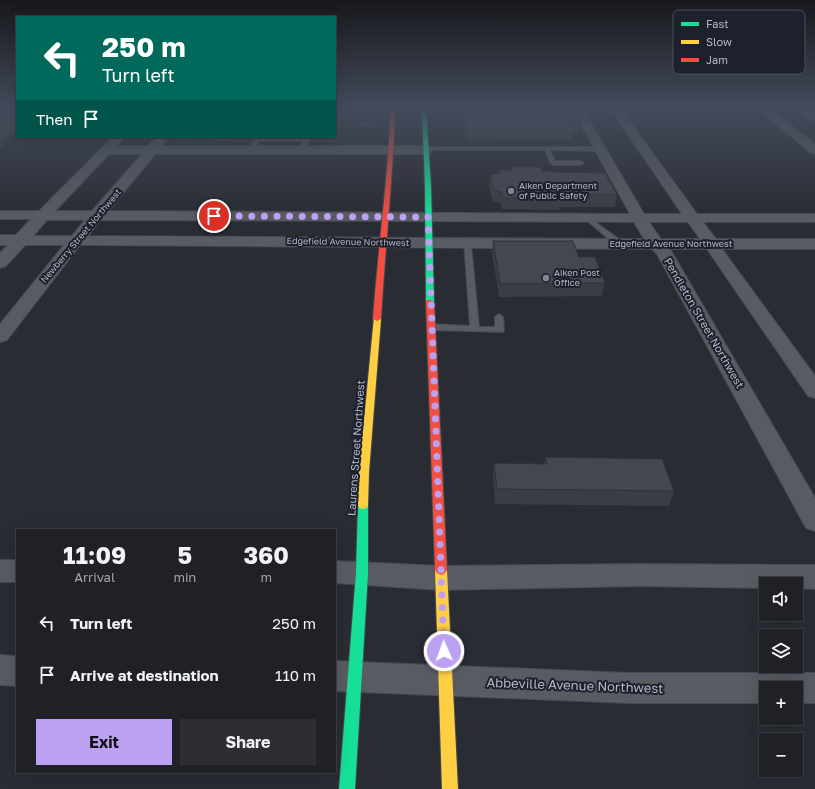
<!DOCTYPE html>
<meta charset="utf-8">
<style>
body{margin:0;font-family:"Golos Text",sans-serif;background:#2c2e32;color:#f1f3f6;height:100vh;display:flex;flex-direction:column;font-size:15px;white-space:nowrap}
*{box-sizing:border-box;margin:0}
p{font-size:13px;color:#a1a3a7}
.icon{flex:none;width:22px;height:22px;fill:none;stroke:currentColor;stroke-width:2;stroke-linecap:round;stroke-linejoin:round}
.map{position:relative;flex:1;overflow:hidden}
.details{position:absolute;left:16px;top:529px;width:320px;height:244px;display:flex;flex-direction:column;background:#1f2126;border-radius:0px;box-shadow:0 4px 16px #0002,0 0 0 1px #3c3e43}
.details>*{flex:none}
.banner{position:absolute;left:16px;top:16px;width:320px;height:122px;border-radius:0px;box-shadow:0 4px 16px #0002,0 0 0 1px #3c3e43;background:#00695c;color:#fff;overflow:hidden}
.buttons{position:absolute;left:759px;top:577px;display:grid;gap:8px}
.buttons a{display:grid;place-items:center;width:44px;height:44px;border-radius:0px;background:#1f2126;box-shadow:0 4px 16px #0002,0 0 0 1px #3c3e43;font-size:20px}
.pin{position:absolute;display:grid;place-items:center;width:34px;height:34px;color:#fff;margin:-17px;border:2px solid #fff;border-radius:50%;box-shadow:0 1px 4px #0007}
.me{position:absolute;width:44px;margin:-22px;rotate:358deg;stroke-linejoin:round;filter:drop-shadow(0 0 3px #0008)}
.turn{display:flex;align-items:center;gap:14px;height:84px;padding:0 20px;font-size:18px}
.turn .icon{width:52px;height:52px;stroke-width:2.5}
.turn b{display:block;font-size:28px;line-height:34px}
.then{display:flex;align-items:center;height:38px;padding:0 20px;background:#0003;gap:8px;font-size:15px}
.eta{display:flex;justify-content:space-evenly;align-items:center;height:68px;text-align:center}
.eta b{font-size:24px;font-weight:700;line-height:28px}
.cta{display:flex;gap:8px;margin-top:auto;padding:8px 20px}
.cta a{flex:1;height:46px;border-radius:0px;background:#bca0f2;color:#111;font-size:16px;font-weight:700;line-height:46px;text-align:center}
.cta a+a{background:#2c2e32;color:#f1f3f6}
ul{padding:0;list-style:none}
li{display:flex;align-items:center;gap:12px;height:52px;padding:0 20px}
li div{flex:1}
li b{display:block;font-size:15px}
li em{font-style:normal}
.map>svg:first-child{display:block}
.green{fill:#263337}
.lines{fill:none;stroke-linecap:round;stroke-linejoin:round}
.lane-casing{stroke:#464950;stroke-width:2}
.street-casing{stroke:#464950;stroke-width:2}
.fast-casing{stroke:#464950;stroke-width:2}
.slow-casing{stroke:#464950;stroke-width:2}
.jam-casing{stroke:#464950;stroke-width:2}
.path{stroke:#5a5e63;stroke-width:1.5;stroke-dasharray:1.5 1.5;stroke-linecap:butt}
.lane{fill:#585b62;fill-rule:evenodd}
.street{fill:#585b62;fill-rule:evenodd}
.fast{fill:#16e098;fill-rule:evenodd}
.slow{fill:#ffcf43;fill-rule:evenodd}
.jam{fill:#f24e42;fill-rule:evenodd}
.wall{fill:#3a3d44}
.shaded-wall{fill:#303237}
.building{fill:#44474f;stroke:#303237}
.route{stroke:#bca0f2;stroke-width:7;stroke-dasharray:0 12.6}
.poi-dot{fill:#838691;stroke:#1d212d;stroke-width:1.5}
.labels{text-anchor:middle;stroke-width:4;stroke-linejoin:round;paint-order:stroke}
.far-poi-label{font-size:9px;fill:#b3b7c4;stroke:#1d212d;text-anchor:start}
.far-street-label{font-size:9px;fill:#b3b7c4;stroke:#1d212d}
.street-label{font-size:11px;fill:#b3b7c4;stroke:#1d212d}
.near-street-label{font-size:13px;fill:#b3b7c4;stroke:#1d212d}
.key{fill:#1d212d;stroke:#4a4e5a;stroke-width:1}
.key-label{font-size:11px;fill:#b3b7c4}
</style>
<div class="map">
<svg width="815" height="789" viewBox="0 0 815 789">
<rect width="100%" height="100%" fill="#292c33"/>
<path class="green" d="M175,137h46l-4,7 -47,-1z"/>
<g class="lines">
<g class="lane-casing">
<path id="lane" d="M257,137h49l3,2 -3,11 -3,2 -3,-2 3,-9h-44l-5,9h-4l-1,-1 5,-10z
M424,147h176l3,2 -3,2 -50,-1 5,11h26l3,2 -3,2h-28l-3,-2 -5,-13h-119l-2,-1z
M587,216l36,26v4h-6l-32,-27 -1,-1z
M464,242h6l1,2 8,83h16v-10l4,-3 4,3 1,13 -1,2 -72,-2 -4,-3 4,-3 39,2z"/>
</g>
<g class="street-casing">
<path id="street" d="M572,108h10l62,106h38l-72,-106h10l77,106h118v8h-112l13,17h99v10h-93l93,127v22l-7,-2 -101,-147h-37l145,249v33l-9,-3 -149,-274 -5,-5c-190,0 -381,-3 -572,-4l-73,95 -7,2v-18l64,-79h-39l-19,21 -6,2v-15l8,-8h-8v-10h16l15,-16h-31v-8h39l73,-73 6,-1 4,3 -6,6h32c5,-5 7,-9 15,-7l2,2 -4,5h265l4,1 2,3 -2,3 -4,1h-271l-47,57 522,3zM109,154h33l-50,57h-37zM47,220h38l-13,16h-39zM100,220l534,2 10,17c-185,0 -371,-3 -556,-3zM649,222h39l12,17h-39z
M757,108h12l46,36v10l-4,-1z
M797,108h12l6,5v8l-4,-1z
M0,560h17v22h-17z
M335,561l106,5 198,-2 176,1v24l-19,-1v-4h-30v4l-127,-2 -198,4 -106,-7z
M0,655l17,1v30l-17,-1z
M335,661l293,12h187v30h-19v-15h-30v15h-138l-293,-12z"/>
</g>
<g class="fast-casing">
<path id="fast" d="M422,108h4l5,79 3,115 -4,2 -4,-2 -1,-115z
M363,501l4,1 1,3v68l-13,216h-16l17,-216 2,-68 1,-3z"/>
</g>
<g class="slow-casing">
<path id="slow" d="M374,317h3l4,2 -12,153 -1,33 -1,3 -4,1 -4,-1 -1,-3 1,-33z
M441,565l4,2 2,3 11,219h-16l-7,-219 2,-3z"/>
</g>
<g class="jam-casing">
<path id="jam" d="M391,108h4c-2,71 -10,141 -14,211l-4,2 -4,-2c5,-70 15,-140 18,-211z
M427,300h3l4,2 13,268 -2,3 -4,2 -4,-2 -2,-3 -9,-268z"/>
</g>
<path class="path" d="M345,124h34"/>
<use href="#lane" class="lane"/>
<use href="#street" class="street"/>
<use href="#fast" class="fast"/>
<use href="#slow" class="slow"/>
<use href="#jam" class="jam"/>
</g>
<path class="wall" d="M335,108h14l-9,34h-28v-4l-2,-1h25z
M462,108h110l9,14 -2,10h-6l-2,8 -78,-1v2h-27l-4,-30z
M17,111v24l-14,11h-3v-23z
M218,137h31l-3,5 -28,-1z
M511,167l31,4 9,1 66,23 -2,12h-56v3l-57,-1 -2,-7h-7l-4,-17 1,-11h9v-4h12z
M493,241l86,16 26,26 -3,13 -103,1 -7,-44z
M545,457l129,34 -5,15 -174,-2 -2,-26 1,-15 50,1z"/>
<path class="shaded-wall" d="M346,108h3l-9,34 -1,-10z
M17,128v7l-14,11 -2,-5z
M246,137h3l-3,5z"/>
<path class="building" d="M335,108h11l-7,24h-4z
M463,108h109l9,14h-12l4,8 -80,-1 1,2h-27z
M17,111v17l-16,13h-1v-18z
M511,167h29l2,4h8l1,1 54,1 12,22h-58l1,4 -57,-1 -2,-7h-7l-4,-17h10l-1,-4h13z
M493,241h80l6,16h16l10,26 -105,1z
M545,457l117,2 12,32 -177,-2 -3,-26 53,1z"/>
<linearGradient id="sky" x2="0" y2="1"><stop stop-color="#17181c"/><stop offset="0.49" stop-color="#434b5b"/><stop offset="1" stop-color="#434b5b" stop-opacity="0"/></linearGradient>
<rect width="815" height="219" fill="url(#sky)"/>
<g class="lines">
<path class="route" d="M214,216l214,1 16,434"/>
</g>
<g class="poi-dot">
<circle cx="511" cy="191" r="4"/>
<circle cx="546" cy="278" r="4"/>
</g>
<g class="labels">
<g class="far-poi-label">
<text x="519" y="189">Aiken Department<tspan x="519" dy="10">of Public Safety</tspan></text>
<text x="554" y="276">Aiken Post<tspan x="554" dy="10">Office</tspan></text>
</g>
<g class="far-street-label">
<text transform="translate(81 236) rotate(-50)" y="3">Newberry Street Northwest</text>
<text transform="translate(348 242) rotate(1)" y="3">Edgefield Avenue Northwest</text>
<text x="671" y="247">Edgefield Avenue Northwest</text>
</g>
<g class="street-label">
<text transform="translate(704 323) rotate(60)" y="4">Pendleton Street Northwest</text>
<text transform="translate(356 448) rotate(-86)" y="4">Laurens Street Northwest</text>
</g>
<g class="near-street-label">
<text transform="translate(575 685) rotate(2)" y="5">Abbeville Avenue Northwest</text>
</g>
</g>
<rect x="673" y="10" width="132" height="64" rx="6" class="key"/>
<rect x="681" y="22" width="18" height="4" fill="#16e098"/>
<rect x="681" y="40" width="18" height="4" fill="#ffcf43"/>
<rect x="681" y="58" width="18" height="4" fill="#f24e42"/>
<g class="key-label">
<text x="706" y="28">Fast</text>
<text x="706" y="46">Slow</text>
<text x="706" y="64">Jam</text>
</g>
</svg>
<div class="buttons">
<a><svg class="icon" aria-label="sound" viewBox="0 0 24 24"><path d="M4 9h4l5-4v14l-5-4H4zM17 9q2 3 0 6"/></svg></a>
<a><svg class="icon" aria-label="layers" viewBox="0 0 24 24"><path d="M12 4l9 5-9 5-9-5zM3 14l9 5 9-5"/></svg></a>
<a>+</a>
<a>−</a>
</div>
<div class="pin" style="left:214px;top:216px;background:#d93025"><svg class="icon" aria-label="arrive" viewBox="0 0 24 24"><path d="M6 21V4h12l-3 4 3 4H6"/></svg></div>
<svg class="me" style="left:444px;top:651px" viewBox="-20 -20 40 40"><circle r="17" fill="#bca0f2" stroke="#fff" stroke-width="3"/><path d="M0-11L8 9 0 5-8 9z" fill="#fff"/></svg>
<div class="banner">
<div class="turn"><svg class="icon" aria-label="left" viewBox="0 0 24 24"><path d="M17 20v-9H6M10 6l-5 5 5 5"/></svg><div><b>250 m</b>Turn left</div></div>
<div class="then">Then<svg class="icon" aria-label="arrive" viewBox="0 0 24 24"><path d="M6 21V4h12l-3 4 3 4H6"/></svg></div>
</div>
<section class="details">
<div class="eta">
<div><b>11:09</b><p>Arrival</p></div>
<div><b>5</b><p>min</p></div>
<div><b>360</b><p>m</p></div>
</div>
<ul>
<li><svg class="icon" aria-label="left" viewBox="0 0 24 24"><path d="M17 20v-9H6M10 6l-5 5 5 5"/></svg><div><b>Turn left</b></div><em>250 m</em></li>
<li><svg class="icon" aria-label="arrive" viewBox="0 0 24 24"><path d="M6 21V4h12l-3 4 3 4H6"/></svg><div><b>Arrive at destination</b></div><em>110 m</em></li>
</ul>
<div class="cta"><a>Exit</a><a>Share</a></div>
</section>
</div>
